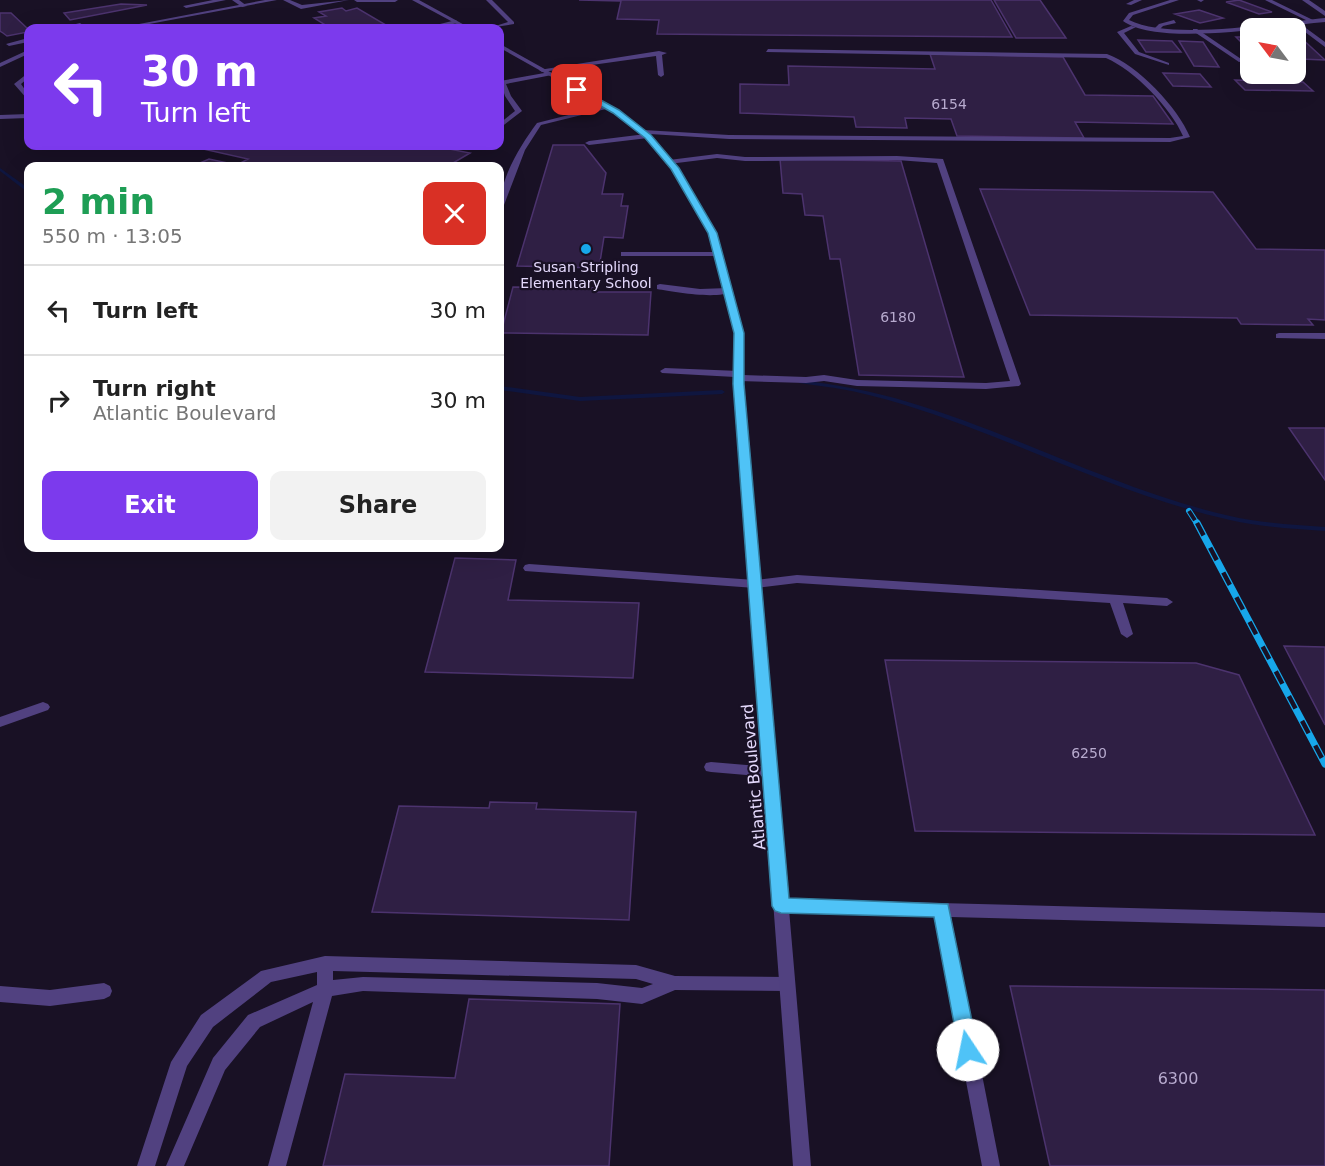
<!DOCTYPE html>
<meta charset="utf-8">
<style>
body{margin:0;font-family:"DejaVu Sans",sans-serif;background:#f2f2f2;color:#222;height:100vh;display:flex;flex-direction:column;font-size:22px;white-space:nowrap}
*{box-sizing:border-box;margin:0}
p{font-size:20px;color:#767676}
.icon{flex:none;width:33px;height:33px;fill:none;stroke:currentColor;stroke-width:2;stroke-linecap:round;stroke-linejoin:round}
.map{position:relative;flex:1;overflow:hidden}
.details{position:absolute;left:24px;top:162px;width:480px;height:390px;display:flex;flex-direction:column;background:#fff;border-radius:12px;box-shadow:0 6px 24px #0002}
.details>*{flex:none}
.banner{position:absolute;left:24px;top:24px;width:480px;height:126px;border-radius:12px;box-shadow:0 6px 24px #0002;background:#7c3aed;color:#fff;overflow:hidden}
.needle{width:39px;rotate:302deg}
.buttons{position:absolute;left:1240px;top:18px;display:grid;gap:12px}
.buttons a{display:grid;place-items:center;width:66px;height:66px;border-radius:12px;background:#fff;box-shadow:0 6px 24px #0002;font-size:30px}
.pin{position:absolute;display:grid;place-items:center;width:51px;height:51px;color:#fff;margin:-26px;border-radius:12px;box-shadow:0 3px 9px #0006}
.me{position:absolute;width:66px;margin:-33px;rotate:349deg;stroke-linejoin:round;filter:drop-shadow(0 0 4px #0008)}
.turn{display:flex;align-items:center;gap:21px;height:126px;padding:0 18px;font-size:27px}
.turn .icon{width:78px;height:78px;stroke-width:2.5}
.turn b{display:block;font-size:42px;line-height:51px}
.round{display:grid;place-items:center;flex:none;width:63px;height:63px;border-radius:12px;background:#f2f2f2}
.head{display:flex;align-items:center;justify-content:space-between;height:102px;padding:0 18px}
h1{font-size:36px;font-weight:800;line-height:45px;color:#1e9e55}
.cta{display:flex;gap:12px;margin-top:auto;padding:12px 18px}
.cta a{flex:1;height:69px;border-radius:12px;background:#7c3aed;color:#fff;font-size:24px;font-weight:800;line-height:69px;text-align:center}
.cta a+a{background:#f2f2f2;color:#222}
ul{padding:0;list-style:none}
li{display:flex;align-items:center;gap:18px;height:90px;padding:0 18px;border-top:2px solid #e0e0e0}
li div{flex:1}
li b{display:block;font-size:22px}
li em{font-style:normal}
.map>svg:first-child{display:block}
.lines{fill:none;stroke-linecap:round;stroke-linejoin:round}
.stream{fill:#0f1640;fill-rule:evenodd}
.building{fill:#2f1f44;stroke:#4c336e;stroke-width:1.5}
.service{fill:#514180;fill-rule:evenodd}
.minor{fill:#514180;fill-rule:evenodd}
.rail-far1-casing{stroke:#17a7ea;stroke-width:6}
.rail-casing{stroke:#17a7ea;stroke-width:7}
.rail-far1{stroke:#191125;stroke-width:4;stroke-dasharray:11;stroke-linecap:butt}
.rail{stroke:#191125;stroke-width:4.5;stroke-dasharray:14;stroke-linecap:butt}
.route{fill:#4fc3f7;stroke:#337fa1;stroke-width:1.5}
.poi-dot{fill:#17a7ea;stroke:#191125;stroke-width:2}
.labels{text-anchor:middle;stroke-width:4.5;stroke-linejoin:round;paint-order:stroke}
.number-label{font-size:14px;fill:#b7aace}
.far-poi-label{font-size:14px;fill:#e4d9fc;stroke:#191125}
.street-label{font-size:16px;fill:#e4d9fc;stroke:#191125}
.near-number-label{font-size:16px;fill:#b7aace}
</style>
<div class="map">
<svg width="1325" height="1166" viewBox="0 0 1325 1166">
<rect width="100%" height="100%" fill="#191125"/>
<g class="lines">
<path class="stream" d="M0,168l28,20v3h-2l-26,-20z
M801,380c36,5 72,11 107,22 109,32 211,89 322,114 31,7 63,9 95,11v4c-32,-2 -64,-4 -95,-11 -112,-25 -215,-81 -325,-115 -22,-7 -46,-13 -70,-17 -12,-2 -24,-3 -36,-5v-2z
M500,386l80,11 142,-7 3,2 -3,2 -142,7 -80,-11z"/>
</g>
<path class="building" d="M579,0h412l21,37 -355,-3 2,-14 -42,-1 4,-18z
M994,0h46l26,38h-50z
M1239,0l33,12 -13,2 -33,-12z
M121,4l26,1 -77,15 -6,-7z
M342,8l4,3 11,-3 34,20h-61l-16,-10 12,-2 -7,-4z
M1199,10l24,8 -23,5 -25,-9z
M0,13h11l17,16v3l-21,4 -4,-3 -3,-2z
M1296,36h3l26,24 -25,-1 -4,-4z
M1236,37h15v15z
M1138,40l34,1 9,11h-35z
M1179,41l24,1 16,25 -25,-1z
M930,54l133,3 22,38 68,1 20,28 -98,-2 9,16 -127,-2 -6,-17 -46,-1 2,10 -51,-1 -2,-10 -114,-4v-29l49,1 -1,-19 147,3z
M1163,73l37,1 11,13 -38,-1z
M1235,80l68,2 10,9 -68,-1z
M553,145h31l22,28 -4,21h21l-2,12h7l-5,32 -19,-1 -5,31 -82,-2z
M190,146h244l36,7 -22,13h-255l16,-7 28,6 11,-6z
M780,159l121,2 63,216 -105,-2 -19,-116h-10l-7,-43 -18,-1 -3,-21 -19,-1z
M980,189l233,3 43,57 69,1v70l-17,-1 5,6 -72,-1 -4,-6 -207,-3z
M513,287l82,1 -1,4h57l-3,43 -147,-2z
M1289,428h36v52z
M455,558l61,2 -8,40 131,3 -6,75 -208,-6z
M1284,646l41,1v78z
M885,660l311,3 43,12 76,160 -400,-4z
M490,802l47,1 -1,6 100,3 -7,108 -257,-8 27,-106 90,2z
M1010,986l315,4v176h-275z
M469,999l151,5 -11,162h-286l22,-92 110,4z"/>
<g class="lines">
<path class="service" d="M213,0h13l-40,8 -3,-2z
M232,0h7l8,6 -5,1z
M283,0h7l12,5 47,-5 -48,9z
M354,0h44l-3,2h-38z
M486,0h6l22,22v2l-25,4 19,-6z
M1134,0h8l-11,5 -5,-1z
M1197,0h7l-3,2z
M1265,0h7l43,21 -5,1z
M1302,0h7l16,11v5z
M456,20l2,3 -25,5h-9z
M1174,20l2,3 -13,3 -5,5 -5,-1 6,-6z
M1295,20l30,22v5l-32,-24z
M80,23l7,5h-28z
M219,26l3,2h-9l1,-1z
M1131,26l5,1 -12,6 15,19 30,11v2l-34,-11 -18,-22z
M1193,29h4l47,32 -5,1 -46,-31z
M28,38v4l-19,4 -3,-2z
M768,49l339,5c31,11 71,54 83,83l-20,5 -441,-3 -79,-5 1,2 -3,2 -59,7 -4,-2 4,-2 57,-7 -6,-2 3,-2 86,5 441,3 13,-2c-12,-28 -49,-66 -77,-78l-340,-6z
M659,51l8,2 -5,2 2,20 -3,2 -3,-2 -2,-19 -114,16 -3,-2z
M550,72l2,3 -46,9 5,12 11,15 -22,17v-5l15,-12 -10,-15 -5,-15z
M28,73v5l-7,6 7,10v6l-14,-16z
M608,105l2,1v2l-69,17 -16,25 -21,55 -4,2c0,-29 20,-61 37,-84z
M28,114v4l-28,1v-4z
M717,154l28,3 152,-1 46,3 78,225 -2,2 -33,3 -129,-3 -33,-5 -18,2 -67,-2 -3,-1 -1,-3 -73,-4 -2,-2 5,-3 74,3 3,1 1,3 63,2 18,-2 33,5 129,3 24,-2 -73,-218 -40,-3 -152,1 -28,-3 -48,6 -4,-2 4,-2z
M621,252h97l4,2 -4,2h-97z
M660,284l40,5 28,-1 4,3c-13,9 -58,1 -75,-2v-4z
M1279,333h46v6l-49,-1v-4z
M529,564l226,16 42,-5 370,23 6,4 -6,4 -44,-3 10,31 -6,4 -6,-4 -11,-31 -313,-20 -42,5 -230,-17 -2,-3 2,-3z
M43,702l5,2 2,3 -2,3 -48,17v-10z
M711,762l59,5 5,1 2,4 -2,4 -5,1 -59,-5 -5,-1 -2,-4 2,-4z
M781,899l544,14v14l-374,-10 49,249h-18l-47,-249 -154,-4 -6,-2 -2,-5 2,-5z
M325,956l311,9 39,11 112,1 6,2 2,5 -2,5 -6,2 -112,-1 -33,14 -45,-5 -234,-8 -31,5 -46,170h-18l45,-164 -53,25 -35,43 -41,96h-18l47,-108 35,-43 69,-30v-13l-46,10 -58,45 -26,39 -32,100h-18l34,-104 30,-47 60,-44zM333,971l303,8 17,5 -11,4 -45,-5 -234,-6 -30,3z
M104,983l6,3 2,5 -2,5 -6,3 -54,7 -50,-4v-16l50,4z"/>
<path class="minor" d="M265,0h12l-149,28h-10z
M412,0h7l51,28h-6z
M1170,0h9l-46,15 -4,5c42,21 148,3 196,-2v4c-45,4 -166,25 -202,-1l6,-8z
M500,44l118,66 32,25 27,31 39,67 28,100v51l67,782h-18l-59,-782v-51l-26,-100 -37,-64 -25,-32 -32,-25 -114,-64z
M28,50v4l-28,13v-4z"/>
<g class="rail-far1-casing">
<path id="rail-far1" d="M1189,511l9,14"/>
</g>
<g class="rail-casing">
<path id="rail" d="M1197,523l128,241"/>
</g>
<use href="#rail-far1" class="rail-far1"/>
<use href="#rail" class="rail"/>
</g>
<path class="route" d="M574,88h5l40,22 32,25 28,33 38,65 27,100v51l45,514 159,6 30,146 -3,6 -7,3 -7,-3 -2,-6 -25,-133 -153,-4 -6,-2 -3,-5 -39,-522 1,-51 -26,-100 -37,-64 -26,-31 -32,-25 -39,-22z"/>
<circle class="poi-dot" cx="586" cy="249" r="6"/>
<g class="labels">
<g class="number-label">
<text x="949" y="109">6154</text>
<text x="898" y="322">6180</text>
<text x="1089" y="758">6250</text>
</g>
<g class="far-poi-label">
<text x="586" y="272">Susan Stripling<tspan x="586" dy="16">Elementary School</tspan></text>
</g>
<g class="street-label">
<text transform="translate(753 777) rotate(-95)" y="6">Atlantic Boulevard</text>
</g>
<g class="near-number-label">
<text x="1178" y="1084">6300</text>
</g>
</g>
</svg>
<div class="buttons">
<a><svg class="needle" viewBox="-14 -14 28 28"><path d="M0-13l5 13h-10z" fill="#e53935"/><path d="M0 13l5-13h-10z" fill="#767676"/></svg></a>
</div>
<div class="pin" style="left:577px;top:90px;background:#d93025"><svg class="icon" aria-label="arrive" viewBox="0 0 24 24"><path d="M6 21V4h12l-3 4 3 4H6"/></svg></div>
<svg class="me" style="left:968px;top:1050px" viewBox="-20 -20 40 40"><circle r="19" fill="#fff"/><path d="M0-13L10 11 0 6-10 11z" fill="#4fc3f7"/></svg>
<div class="banner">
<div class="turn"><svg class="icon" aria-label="left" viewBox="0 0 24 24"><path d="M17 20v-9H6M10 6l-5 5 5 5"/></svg><div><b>30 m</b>Turn left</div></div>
</div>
<section class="details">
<div class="head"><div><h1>2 min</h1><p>550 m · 13:05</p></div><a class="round" style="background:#d93025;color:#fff"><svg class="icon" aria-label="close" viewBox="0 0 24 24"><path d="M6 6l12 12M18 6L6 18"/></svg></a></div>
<ul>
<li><svg class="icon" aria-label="left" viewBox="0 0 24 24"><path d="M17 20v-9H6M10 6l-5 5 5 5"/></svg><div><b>Turn left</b></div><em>30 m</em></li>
<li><svg class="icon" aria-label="right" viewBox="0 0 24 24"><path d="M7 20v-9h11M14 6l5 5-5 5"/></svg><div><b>Turn right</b><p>Atlantic Boulevard</p></div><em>30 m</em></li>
</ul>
<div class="cta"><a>Exit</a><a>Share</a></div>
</section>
</div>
